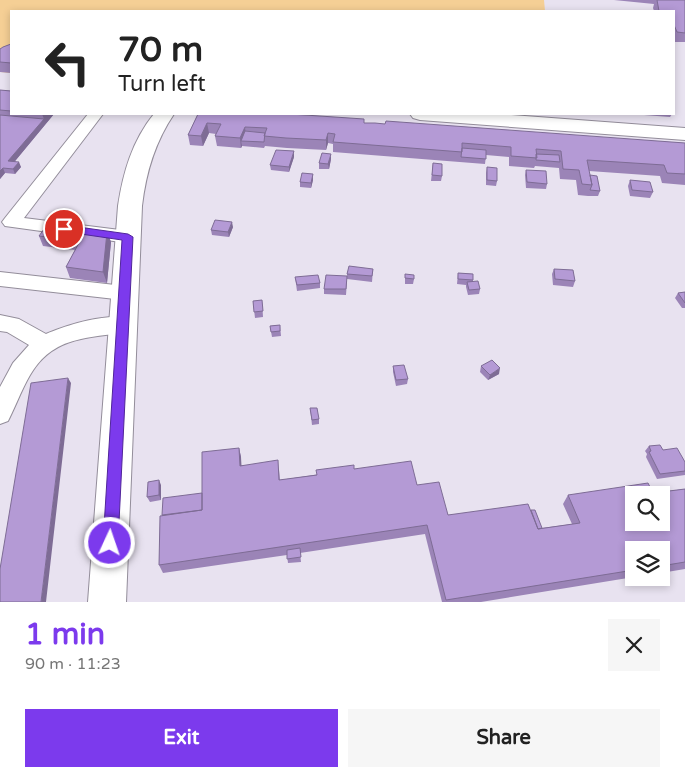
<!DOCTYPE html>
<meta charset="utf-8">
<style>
body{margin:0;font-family:"Varela Round",sans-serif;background:#f6f6f6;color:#222;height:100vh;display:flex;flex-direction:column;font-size:19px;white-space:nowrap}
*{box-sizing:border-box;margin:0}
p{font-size:16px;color:#767676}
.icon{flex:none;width:28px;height:28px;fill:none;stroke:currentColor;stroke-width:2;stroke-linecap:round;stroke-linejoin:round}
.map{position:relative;height:602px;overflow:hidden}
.side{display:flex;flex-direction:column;background:#fff;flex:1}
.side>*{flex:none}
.top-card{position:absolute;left:10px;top:10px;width:665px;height:105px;border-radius:0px;box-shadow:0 2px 8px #0003;background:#fff;color:#222;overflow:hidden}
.buttons{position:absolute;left:625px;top:486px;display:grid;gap:10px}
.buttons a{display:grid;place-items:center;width:45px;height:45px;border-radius:0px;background:#fff;box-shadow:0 2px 8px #0003;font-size:25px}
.pin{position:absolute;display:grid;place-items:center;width:42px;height:42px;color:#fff;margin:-21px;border:2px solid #fff;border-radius:50%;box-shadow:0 1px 5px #0007}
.me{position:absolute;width:55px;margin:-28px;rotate:3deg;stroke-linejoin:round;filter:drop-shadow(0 0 4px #0008)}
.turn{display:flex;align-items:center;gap:18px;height:105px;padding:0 25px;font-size:22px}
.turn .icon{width:65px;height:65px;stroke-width:2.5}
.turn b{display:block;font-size:35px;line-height:42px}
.round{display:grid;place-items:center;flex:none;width:52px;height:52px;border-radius:0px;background:#f6f6f6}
.head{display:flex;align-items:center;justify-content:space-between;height:85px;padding:0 25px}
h1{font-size:30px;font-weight:700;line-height:38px;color:#7c3aed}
.primary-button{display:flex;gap:10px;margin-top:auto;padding:10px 25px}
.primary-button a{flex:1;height:58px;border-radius:0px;background:#7c3aed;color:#fff;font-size:20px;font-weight:700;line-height:58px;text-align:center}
.primary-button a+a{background:#f6f6f6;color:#222}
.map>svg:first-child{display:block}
.green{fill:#f5cf95}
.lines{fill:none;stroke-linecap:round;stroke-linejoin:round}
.service-casing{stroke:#938d9a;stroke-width:2}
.minor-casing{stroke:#938d9a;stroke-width:2}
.service{fill:#fff;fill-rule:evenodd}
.minor{fill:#fff;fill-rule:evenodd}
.wall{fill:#9b84b7}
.shaded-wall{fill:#7e6c95}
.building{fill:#b49ad5;stroke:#7e6c95;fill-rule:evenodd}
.route{fill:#7c3aed;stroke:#51269a}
</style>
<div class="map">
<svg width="685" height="602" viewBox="0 0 685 602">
<rect width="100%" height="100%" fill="#e8e2f0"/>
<path class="green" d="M0,0h544l1,11h-534v62l-11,-1z"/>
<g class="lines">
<g class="service-casing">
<path id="service" d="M88,114h15l-79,104 104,13 6,2 3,4 -3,4 -6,2 -123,-17 -3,-4 3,-4z
M0,272l124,14 7,2 3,5 -3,5 -7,2 -124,-14z
M0,315l19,4 27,15c21,-9 62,-22 84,-15l3,6 -3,6c-16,4 -33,4 -49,8 -48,10 -54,44 -73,82l-8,3v-37l13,-24 16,-18 -22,-13 -7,-1z"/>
</g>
<g class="minor-casing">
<path id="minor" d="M154,114h20c-19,28 -28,58 -32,92l-16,396h-38l30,-396c5,-33 14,-65 36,-92z
M410,114h89l186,14v12l-265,-20 -7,-2z"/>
</g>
<use href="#service" class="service"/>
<use href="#minor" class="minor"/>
</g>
<path class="wall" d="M614,0h71v42h-11v-31h-20l-1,-3 1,-4z
M11,44v29l-11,-1v-23z
M0,90l11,1v23h43l-39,47 6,6 -6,7 -10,-1 -5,6z
M198,114l166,9 321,20v42l-23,-2 -2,-7 -71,-5 1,4 10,16 -2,5h-10l-10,-1 -2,-15 -16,-1 -1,-11 -24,-2 -1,2 -25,-2v-9l-23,-2 -1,9 -152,-12v-8l-5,-1 -2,7 -39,-2 -22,-2 -1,2 -22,-2 -1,2 -24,-2 -2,-10 1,-2 -7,-1 -6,13 -13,-1 -2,-10z
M631,114h41l-2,3z
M294,157l-5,15 -18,-2 -1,-5z
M331,159l-2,10h-10v-6z
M433,163l9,13 -1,5h-10z
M487,167l10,14 -1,5 -10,-1v-12z
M526,170l21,14 -1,5 -20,-1 -1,-13z
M313,174v6l-2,8 -11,-1v-5z
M630,180l23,12 -3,6 -20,-2 -2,-10z
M233,227l-4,10 -17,-2 -1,-5z
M107,232l4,10 -4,41 -37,-5 -4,-11 9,-17 -32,-4 -4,-10z
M373,269l-1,13 -25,-3v-5z
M554,269l21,12 -2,6 -20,-2 -1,-11z
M458,273l15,1v7l7,8 -1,5 -11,1 -2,-8v-2l-9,-1z
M405,274l9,5 -1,5h-8z
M295,277l25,6v5l-23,3z
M347,281l-1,14 -22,-1v-5z
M685,292v16h-3l-7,-10 3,-5z
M262,300l1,17 -8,1 -2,-17z
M280,325l1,11 -9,1 -2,-11z
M393,366l15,13 -1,5 -11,2 -3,-14z
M481,366l18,8 -11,6 -8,-8z
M310,408l9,11v5l-7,1z
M649,446l14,4 22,12v13l-28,4 -11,-22 1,-3 -2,-3z
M239,448l2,9v8l38,5 1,10 74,-11 63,16 31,30 83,-5 11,18 30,-4 -9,-20 5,-9 85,-2 32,-4v80l-24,4v-23h-27v27l-153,25h-39l-17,-68 -125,19 1,9 -13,1 -1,-8 -124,18 -4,-8 3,-50 40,-22z
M161,485v15l-11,2 -3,-5z"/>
<path class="shaded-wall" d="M42,114h12l-43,52 -3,-5 36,-42z
M207,123l2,10 -6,13 -2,-10z
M245,127l1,10 -5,4 1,5 -1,2 -1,-10z
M328,133v10l-2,7v-10z
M294,151v6l-5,15v-5z
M331,154v5l-2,10 -1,-5z
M19,162l2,5 -6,7 -2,-5z
M3,168l2,5 -5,6v-8z
M313,174v6l-2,8v-5z
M232,222l1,5 -4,10 -1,-5z
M107,232l4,10 -4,41 -4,-11z
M500,368l-1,6 -11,6 2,-5z
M68,378l3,5 -25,219h-5z
M239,448l2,9 1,18 -2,-9z
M159,480l2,5v15l-2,-5z"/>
<path class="building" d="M657,0h28v33l-8,-1 -3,-7v-14h-15z
M11,44v19l-11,-1v-13l3,-2z
M0,90l11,1v20l-11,-1z
M198,114h92l74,5v4h11l10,1 1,-3 299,22v31l-18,-1 -3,-8 -77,-5 5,25 -10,-1 -3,-14 -16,-1 -2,-18 -25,-2 1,9 -26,-2v-9l-49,-4v9l-129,-10 2,-8 -7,-1 -2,7 -40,-2 -22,-2 3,-8 -22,-1 -5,11 -25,-2 6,-12 -14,-1 -6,13 -13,-1z
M0,115l44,4 -36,42 11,1 -6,7 -10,-1 -3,3z
M245,131l20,2 -1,9 -23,-1z
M462,148l24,2v9l-25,-2z
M276,150l18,1 -5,16 -19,-2z
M322,153l9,1 -3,10 -9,-1z
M536,154l23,1 1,7 -24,-2z
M433,163l9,1v12l-10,-1z
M487,167l10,1v13l-10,-1z
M526,170l20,1 1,13 -20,-2z
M302,173l11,1 -2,9 -11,-1z
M590,175l7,1 3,15 -10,-1 2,-5z
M630,180l20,2 3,10 -21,-2z
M215,220l17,2 -4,10 -17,-2z
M47,225l60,7 -4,40 -37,-5 14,-26 -41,-5z
M349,266l24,3 -1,7 -25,-2z
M554,269l19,1 2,11 -20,-2z
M458,273l15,1v6l-15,-1z
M405,274l9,1v4l-9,-1z
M318,275l2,8 -23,2 -2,-8z
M326,275l21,1 -1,13h-22z
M478,281l2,8 -11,1 -2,-8z
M685,292v11l-7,-10z
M262,300l1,11 -9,1 -1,-11z
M280,325v6l-9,1 -1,-6z
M492,360l8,8 -10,7 -9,-9z
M404,365l4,14 -12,1 -3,-14z
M68,378l-27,224h-41v-33l31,-186z
M310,408h7l2,11 -7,1z
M660,445l3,5 14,-2 8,14v9l-25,3 -11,-22 2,-1 -2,-5z
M239,448l1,18 38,-6 1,20 38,-5 -1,-5 38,-5v4l57,-8 6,24 22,-3 9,33 80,-11 10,25 42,-6 -12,-28 80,-12 5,10 32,-4v73l-24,4v-16h-27v20l-188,30 -19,-75 -268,40 1,-49 42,-6v-58zM634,495h27v27h-27z
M159,480v15l-12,2 1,-15z
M202,493v17l-40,5 1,-17z
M531,510h4l7,18 -4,1z
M300,548l1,9 -14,2v-9z"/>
<path class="route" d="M64,225l64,9 5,3 -15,306 -2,5 -6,2 -5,-2 -2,-5 19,-303 -62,-9 -2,-2 2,-3z"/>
</svg>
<div class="buttons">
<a><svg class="icon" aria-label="search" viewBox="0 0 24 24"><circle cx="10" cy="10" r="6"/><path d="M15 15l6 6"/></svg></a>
<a><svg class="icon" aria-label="layers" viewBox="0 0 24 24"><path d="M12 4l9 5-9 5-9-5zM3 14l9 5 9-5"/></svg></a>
</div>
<div class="pin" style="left:64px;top:229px;background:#d93025"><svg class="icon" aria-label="arrive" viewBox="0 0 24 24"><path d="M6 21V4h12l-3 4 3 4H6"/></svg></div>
<svg class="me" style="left:110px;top:543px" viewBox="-20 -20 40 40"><circle r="17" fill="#7c3aed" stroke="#fff" stroke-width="3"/><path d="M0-11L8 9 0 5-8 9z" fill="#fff"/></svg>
<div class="top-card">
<div class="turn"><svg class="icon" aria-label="left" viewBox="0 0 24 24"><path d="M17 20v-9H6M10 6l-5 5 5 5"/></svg><div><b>70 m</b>Turn left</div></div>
</div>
</div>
<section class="side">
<div class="head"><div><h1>1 min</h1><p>90 m · 11:23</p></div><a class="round"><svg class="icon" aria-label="close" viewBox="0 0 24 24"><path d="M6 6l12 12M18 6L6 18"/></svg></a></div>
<div class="primary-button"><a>Exit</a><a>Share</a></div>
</section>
